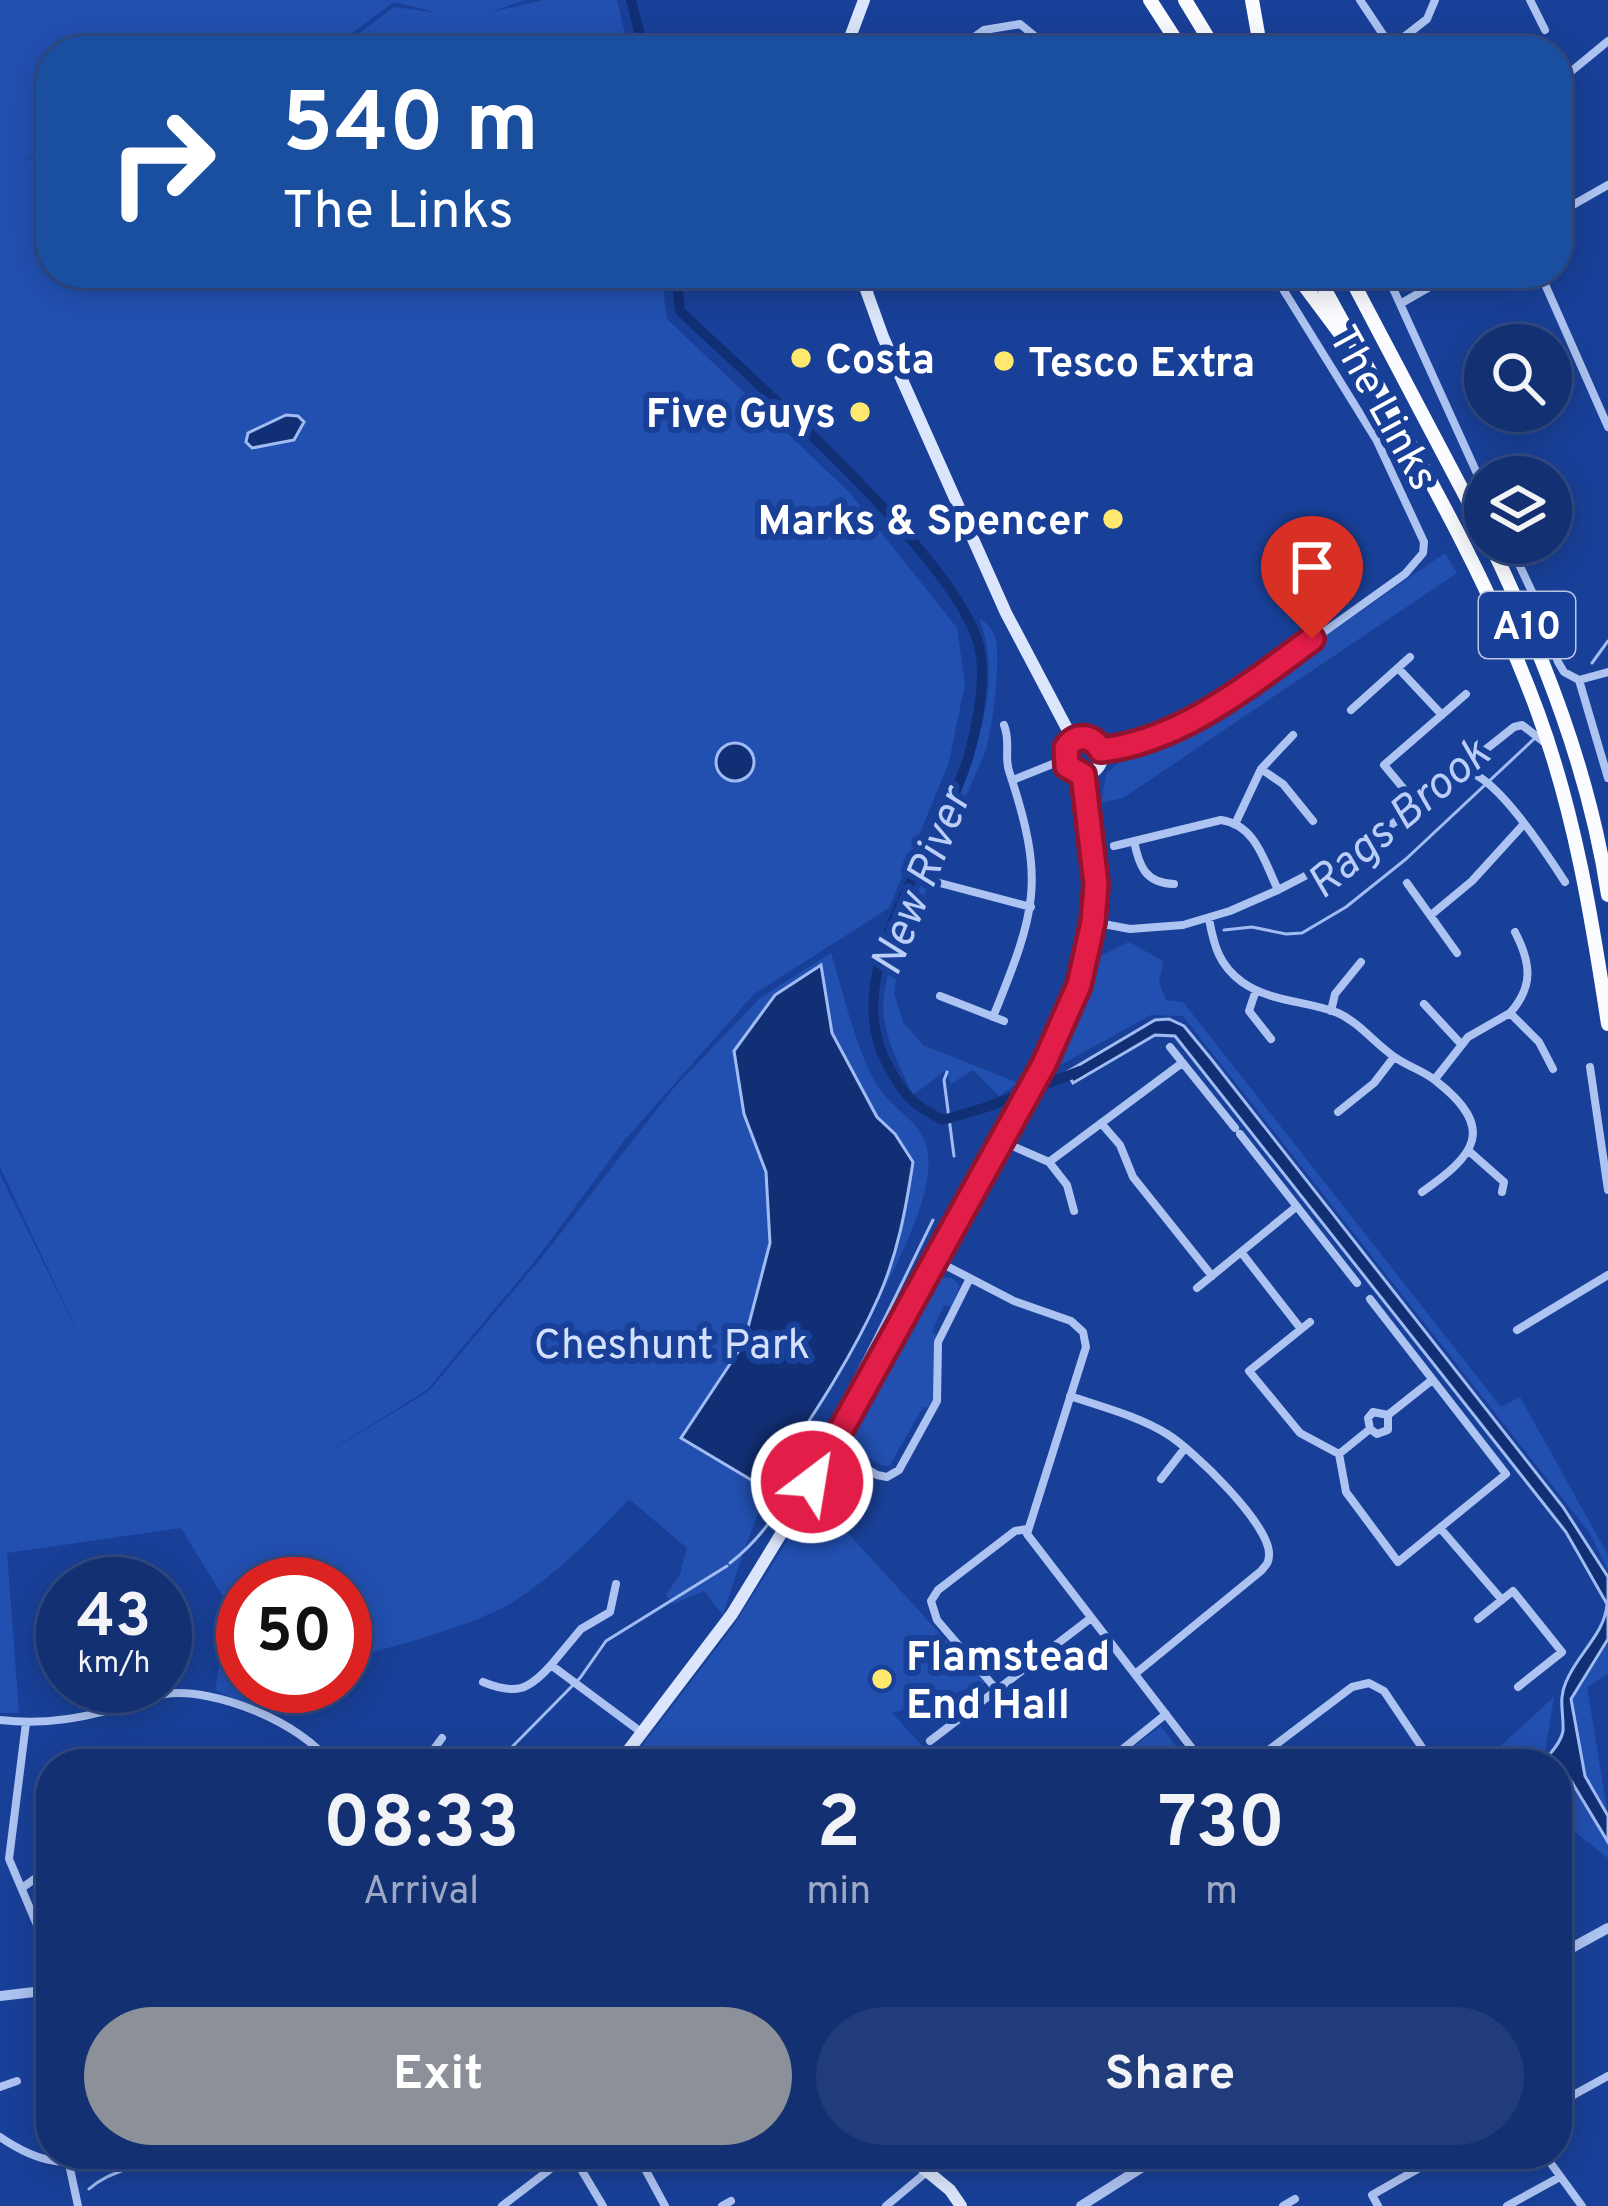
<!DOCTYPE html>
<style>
body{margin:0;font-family:Overpass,sans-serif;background:#203c7a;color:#f1f3f6;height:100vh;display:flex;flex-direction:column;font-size:45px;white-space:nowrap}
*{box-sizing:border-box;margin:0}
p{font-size:39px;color:#9da9c4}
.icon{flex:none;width:66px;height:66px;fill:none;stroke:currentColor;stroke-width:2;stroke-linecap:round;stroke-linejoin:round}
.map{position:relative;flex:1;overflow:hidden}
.details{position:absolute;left:36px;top:1749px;width:1536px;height:420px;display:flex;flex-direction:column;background:#133072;border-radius:48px;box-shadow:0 6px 30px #0003,0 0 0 3px #324b84}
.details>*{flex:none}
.hud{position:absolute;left:36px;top:36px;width:1536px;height:252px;border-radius:48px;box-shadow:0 6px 30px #0003,0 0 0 3px #324b84;background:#1a4fa0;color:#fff;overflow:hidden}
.fabs{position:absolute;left:1464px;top:324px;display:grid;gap:24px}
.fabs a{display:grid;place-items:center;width:108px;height:108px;border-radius:50%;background:#133072;box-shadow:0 6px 30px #0003,0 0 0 3px #324b84;font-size:60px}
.speed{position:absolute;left:36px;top:1557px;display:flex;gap:24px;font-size:60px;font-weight:700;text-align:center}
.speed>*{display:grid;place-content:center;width:156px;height:156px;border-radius:50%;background:#133072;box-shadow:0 6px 30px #0003,0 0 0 3px #324b84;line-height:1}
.speed small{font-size:30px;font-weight:400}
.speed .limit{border:18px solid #d22;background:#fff;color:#111}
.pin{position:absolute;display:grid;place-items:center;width:102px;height:102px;color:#fff;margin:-123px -51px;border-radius:50% 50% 50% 0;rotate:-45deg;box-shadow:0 0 12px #0007}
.pin .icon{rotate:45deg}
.me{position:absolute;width:132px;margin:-66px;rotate:31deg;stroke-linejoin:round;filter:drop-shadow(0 0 9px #0008)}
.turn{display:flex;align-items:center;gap:42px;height:252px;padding:0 48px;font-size:54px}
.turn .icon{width:156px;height:156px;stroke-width:2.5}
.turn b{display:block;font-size:84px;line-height:102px}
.eta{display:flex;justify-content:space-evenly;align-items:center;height:204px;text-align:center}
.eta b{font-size:72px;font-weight:700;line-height:84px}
.cta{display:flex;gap:24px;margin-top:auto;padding:24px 48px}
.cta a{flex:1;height:138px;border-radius:72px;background:#8c9099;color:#fff;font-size:48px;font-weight:700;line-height:138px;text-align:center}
.cta a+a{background:#203c7a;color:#f1f3f6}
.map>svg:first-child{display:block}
.green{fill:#2250b1}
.water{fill:#112f75;stroke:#a0bcf3;stroke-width:3}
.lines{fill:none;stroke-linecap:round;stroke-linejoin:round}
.stream{stroke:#a0bcf3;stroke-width:3}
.canal{stroke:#112f75;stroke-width:10}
.minor{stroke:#adc3f1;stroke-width:8}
.tertiary{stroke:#adc3f1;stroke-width:10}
.secondary{stroke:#dbe5fc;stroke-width:12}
.trunk{stroke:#fbfcff;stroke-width:14}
.route-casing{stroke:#92132f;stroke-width:30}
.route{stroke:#e11d48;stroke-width:21}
.poi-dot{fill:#ffe86d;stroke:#194098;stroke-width:4.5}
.labels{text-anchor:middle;stroke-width:12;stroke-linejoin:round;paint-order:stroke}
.shield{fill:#194098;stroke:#bac6e0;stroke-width:3}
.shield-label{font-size:39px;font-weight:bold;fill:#fff}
.poi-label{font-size:42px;font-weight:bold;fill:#fff;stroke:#194098;text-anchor:start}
.street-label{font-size:42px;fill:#fff;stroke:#194098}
.park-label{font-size:42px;fill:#d4e1fc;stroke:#194098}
.water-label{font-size:45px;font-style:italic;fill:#bacef7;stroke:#194098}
</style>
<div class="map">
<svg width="1608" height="2206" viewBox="0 0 1608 2206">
<rect width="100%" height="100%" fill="#194098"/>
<path class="green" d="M0,0h526l-39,13 56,-13h74l12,51h-294l59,-44 45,6 -45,-11 -66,49h-277v91l-30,22 30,-19v128h610l6,46 182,173 108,136 8,56 -16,78 -60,146 -135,86 -131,148 -85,115 -111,133 -120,75 122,-74 114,-135 129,-166 88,-92 71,-45c12,38 27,107 50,138 12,16 35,30 43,48 31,65 -108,260 -141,322 -26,48 -44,102 -60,154l-19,-24 -31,13 -7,-9 14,-21 7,-26 -58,-49c-33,36 -72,74 -113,101 -37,24 -117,45 -161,57l-10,16v-89h-102v102h90l-40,29 -48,-11 -30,-14 15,-82 -49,-80 -174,25 12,160h-19v-539l89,182 -89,-189z
M1445,553l12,20 -334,225 -22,5 5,-30 13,-10 57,-24z
M979,618c8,5 15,13 17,23 4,27 -3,83 -10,109l-86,201 -6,42 9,29 20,23 95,38 -19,13 -26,-26 -22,14 -6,-13 -32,24c-13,-28 -28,-55 -30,-87 0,-25 10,-49 18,-72 30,-92 117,-222 78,-318z
M1129,942l34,19 -4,21 7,18 17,2 318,405 19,-10 88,158v15l-19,-38 -406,-516 -32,-1 -98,54 49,-114z
M939,1277l13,1 8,8 -9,21 -7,-2 -12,26 5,5 -3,65 -4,7 -7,-1 -33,58 -7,1 -25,-14 -5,6 -8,-13z
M815,1497l170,186 -93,30 47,51h-311l104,-136z
M1608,1644v30l-21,13 21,129 -23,-40 -14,-77z
M1554,1697l-11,67h-40l-7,-14z
M1161,1726l25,34 -8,4h-61l2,-7z
M1569,1778l39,64v16l-51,-40v-27z"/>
<path class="water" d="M286,415l12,1 6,6 -10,18 -42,8 -6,-6 2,-9z
M716 762a19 19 0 1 1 38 0a19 19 0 1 1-38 0Z
M821,965l11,68 45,84 18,17 18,28c-7,46 -15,91 -34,134 -30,68 -74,131 -114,192l-84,-50 63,-95 26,-100 -4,-71 -22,-58 -10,-63 41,-56z
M1169,1019l15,7 28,34 351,447 45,70v62l-37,60 14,77 23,40v26l-38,-63 -13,12v-27h-14c6,-11 18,-20 20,-33 1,-18 -5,-32 3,-49 11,-28 39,-48 41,-78l-41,-72 -391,-496 -20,-1 -82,48 -6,-11 88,-52z"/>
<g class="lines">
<path class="stream" d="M1592,663l16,-22
M1224,930l28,-3 34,7 16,-1 44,-26 60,-48 128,-120
M947,1072l-3,8 10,76
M730,1563c36,-28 56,-64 79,-103 46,-77 84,-159 124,-240
M504,1764l5,-14 71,-72 26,-37 121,-75
M89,2189c21,-19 47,-19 67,-35"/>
<path class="canal" d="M631,0l13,51
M676,273l4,38c69,66 284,253 300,339 6,32 -3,76 -12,108 -27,90 -132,210 -81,306 17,31 24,40 56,56l44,-13 93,-36"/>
<path class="minor" d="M1360,0l30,45
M1530,0l15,30
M955,51l29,-21 36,-6 33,27
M1386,51l41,-32 8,-19
M1557,83l51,-42
M1557,214l51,-29
M1386,273l99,218
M1540,273l68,154
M867,291l27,-18
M1400,304l54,-31
M1509,543l25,53 24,66 6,10 15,8
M1398,668l44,47
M1579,680l29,98
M1579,680l29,-8
M1351,710l59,-53
M1101,750l24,-3 56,-20 87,-55 137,-98 18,-21 1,-11 -47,-101 -104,-168
M1261,769l22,15 30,37
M1472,773c30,12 75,81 93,109
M1013,780l52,-21
M1418,806l-34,-41 82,-71
M1236,822l25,-53 32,-34
M1134,841c5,25 11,42 40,43
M1114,846l107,-26c35,5 43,41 57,70
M936,882l95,25
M1407,883l50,70
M1431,915l41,-34 51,-56
M1209,919c5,27 10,46 33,63 30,21 64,18 96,31 22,10 38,32 58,45 13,9 28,13 40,23 62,48 38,75 -14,111
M1093,922l37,7 53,-4 47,-14 48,-21 85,-44 86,-65 23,-8 13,-23 29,-23 8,-2 22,17
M1256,990l-7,21 22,28
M940,996l64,25
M1424,1004l37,40
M1331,1011l4,-17 26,-32
M1510,1013c24,-27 21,-50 5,-81
M993,1017c43,-106 53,-135 16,-246 -5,-16 2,-29 -5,-46
M1170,1047l65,81
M1590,1067l18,123
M1435,1079l33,-42 42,-24 29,29 14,27
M1338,1112l36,-29 20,-26
M1101,1123l19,22 13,32 79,99
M1240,1134l117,149
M1001,1141l48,21 133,-99
M1470,1152l34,30 -2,10
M1049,1162l18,23 7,26
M1241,1252l55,-45
M937,1261l77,40 57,20 12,11 3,15 -59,187 177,230
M1197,1288l44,-36 60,77
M1310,1322l-61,49 51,62 39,21 7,38 52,70 108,-88 -136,-175
M1517,1330l91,-55
M1070,1396c32,11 68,20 97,38 25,15 104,91 102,121 0,8 -3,10 -8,16l-126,103
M1388,1415v15l-11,4 -7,-5 -2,-11 5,-6 15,3 44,-35
M833,1449l44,26 10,2 12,-7 38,-69 1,-59 32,-64
M1339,1454l31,-25
M1161,1479l24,-31
M1440,1528l62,72
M1478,1619l35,-28 49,61 -44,35
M551,1665l30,-36 29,-17 6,-28
M483,1682c32,13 45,9 68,-17l90,67
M996,1689l-59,-69 -6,-19 7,-11 77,-59 12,-2
M0,1720c35,4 68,1 102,-8 21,-5 41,-14 63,-18 50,-7 137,29 166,70
M26,1723l-17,136 42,99
M930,1741l161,-123
M423,1764l19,-26
M1104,1764l62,-50
M1189,1764l9,-7
M1250,1764l102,-77 17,-4 15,8 49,73
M22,1888l29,-21
M1557,1941l6,11
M0,2087l17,-6
M1557,2104l51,-28
M0,2137c38,26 68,32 112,17
M572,2154l31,52
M637,2154l28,52
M1544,2154l38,52
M69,2164l9,42
M502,2206l68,-52
M722,2206l9,-5
M886,2206l43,-36
M1283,2206l12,-7
M1378,2206l-6,-11 72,-41
M1507,2206l51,-28"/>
<path class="tertiary" d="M1557,1956l51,-28
M0,1996l51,-6
M1081,2206l82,-52"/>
<path class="secondary" d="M845,51l19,-51
M860,273l23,64 123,276 67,127
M1064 756a19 19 0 1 1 38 0a19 19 0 1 1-38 0Z
M618,1764l114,-150 101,-165 232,-429c33,-82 34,-159 18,-245
M906,2154l44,36 11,16"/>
<path class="trunk" d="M1150,0l33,51
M1185,0l31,51
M1252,0l9,51
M1295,273l50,67
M1316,273c77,144 166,286 222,440 37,101 54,206 70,311
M1348,273l137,260
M1490,543c53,111 100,230 118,352"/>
</g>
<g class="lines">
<g class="route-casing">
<path id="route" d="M812,1482l232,-418 35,-79 14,-63 3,-38 -13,-109 -16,-9 -1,-18c10,-15 26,-13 35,2 80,-9 148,-65 211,-111"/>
</g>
<use href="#route" class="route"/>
</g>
<g class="poi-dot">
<circle cx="801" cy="358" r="12"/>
<circle cx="1004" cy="361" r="12"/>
<circle cx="860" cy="412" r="12"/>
<circle cx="1113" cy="519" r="12"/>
<circle cx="882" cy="1679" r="12"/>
</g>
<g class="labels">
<rect class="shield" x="1479" y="592" width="96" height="66" rx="9"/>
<g class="shield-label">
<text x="1527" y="639">A10</text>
</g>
<g class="poi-label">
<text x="825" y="373">Costa</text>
<text x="1028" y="376">Tesco Extra</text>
<text x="836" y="427" text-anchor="end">Five Guys</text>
<text x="1089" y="534" text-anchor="end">Marks &amp; Spencer</text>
<text x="906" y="1670">Flamstead<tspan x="906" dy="48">End Hall</tspan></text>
</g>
<g class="street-label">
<text transform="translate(1385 407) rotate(61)" y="15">The Links</text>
</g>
<g class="park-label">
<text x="672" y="1358">Cheshunt Park</text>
</g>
<g class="water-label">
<text transform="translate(1397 817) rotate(-40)" y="16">Rags Brook</text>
<text transform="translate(919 881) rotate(-68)" y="16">New River</text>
</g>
</g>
</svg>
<div class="fabs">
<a><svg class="icon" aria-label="search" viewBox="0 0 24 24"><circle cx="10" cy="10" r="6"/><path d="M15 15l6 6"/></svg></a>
<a><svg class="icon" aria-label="layers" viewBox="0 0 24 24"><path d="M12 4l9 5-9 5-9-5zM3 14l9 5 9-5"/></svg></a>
</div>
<div class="speed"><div>43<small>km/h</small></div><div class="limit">50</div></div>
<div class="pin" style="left:1312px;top:639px;background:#d93025"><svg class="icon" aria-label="arrive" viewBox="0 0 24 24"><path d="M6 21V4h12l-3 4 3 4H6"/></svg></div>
<svg class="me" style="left:812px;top:1482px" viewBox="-20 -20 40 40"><circle r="17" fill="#e11d48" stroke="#fff" stroke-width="3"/><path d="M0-11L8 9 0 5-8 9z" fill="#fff"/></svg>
<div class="hud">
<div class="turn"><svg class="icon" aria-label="right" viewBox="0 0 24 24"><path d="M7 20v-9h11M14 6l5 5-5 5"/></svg><div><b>540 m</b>The Links</div></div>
</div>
<section class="details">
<div class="eta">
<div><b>08:33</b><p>Arrival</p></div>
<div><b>2</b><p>min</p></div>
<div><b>730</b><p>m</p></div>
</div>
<div class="cta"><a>Exit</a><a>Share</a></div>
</section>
</div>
